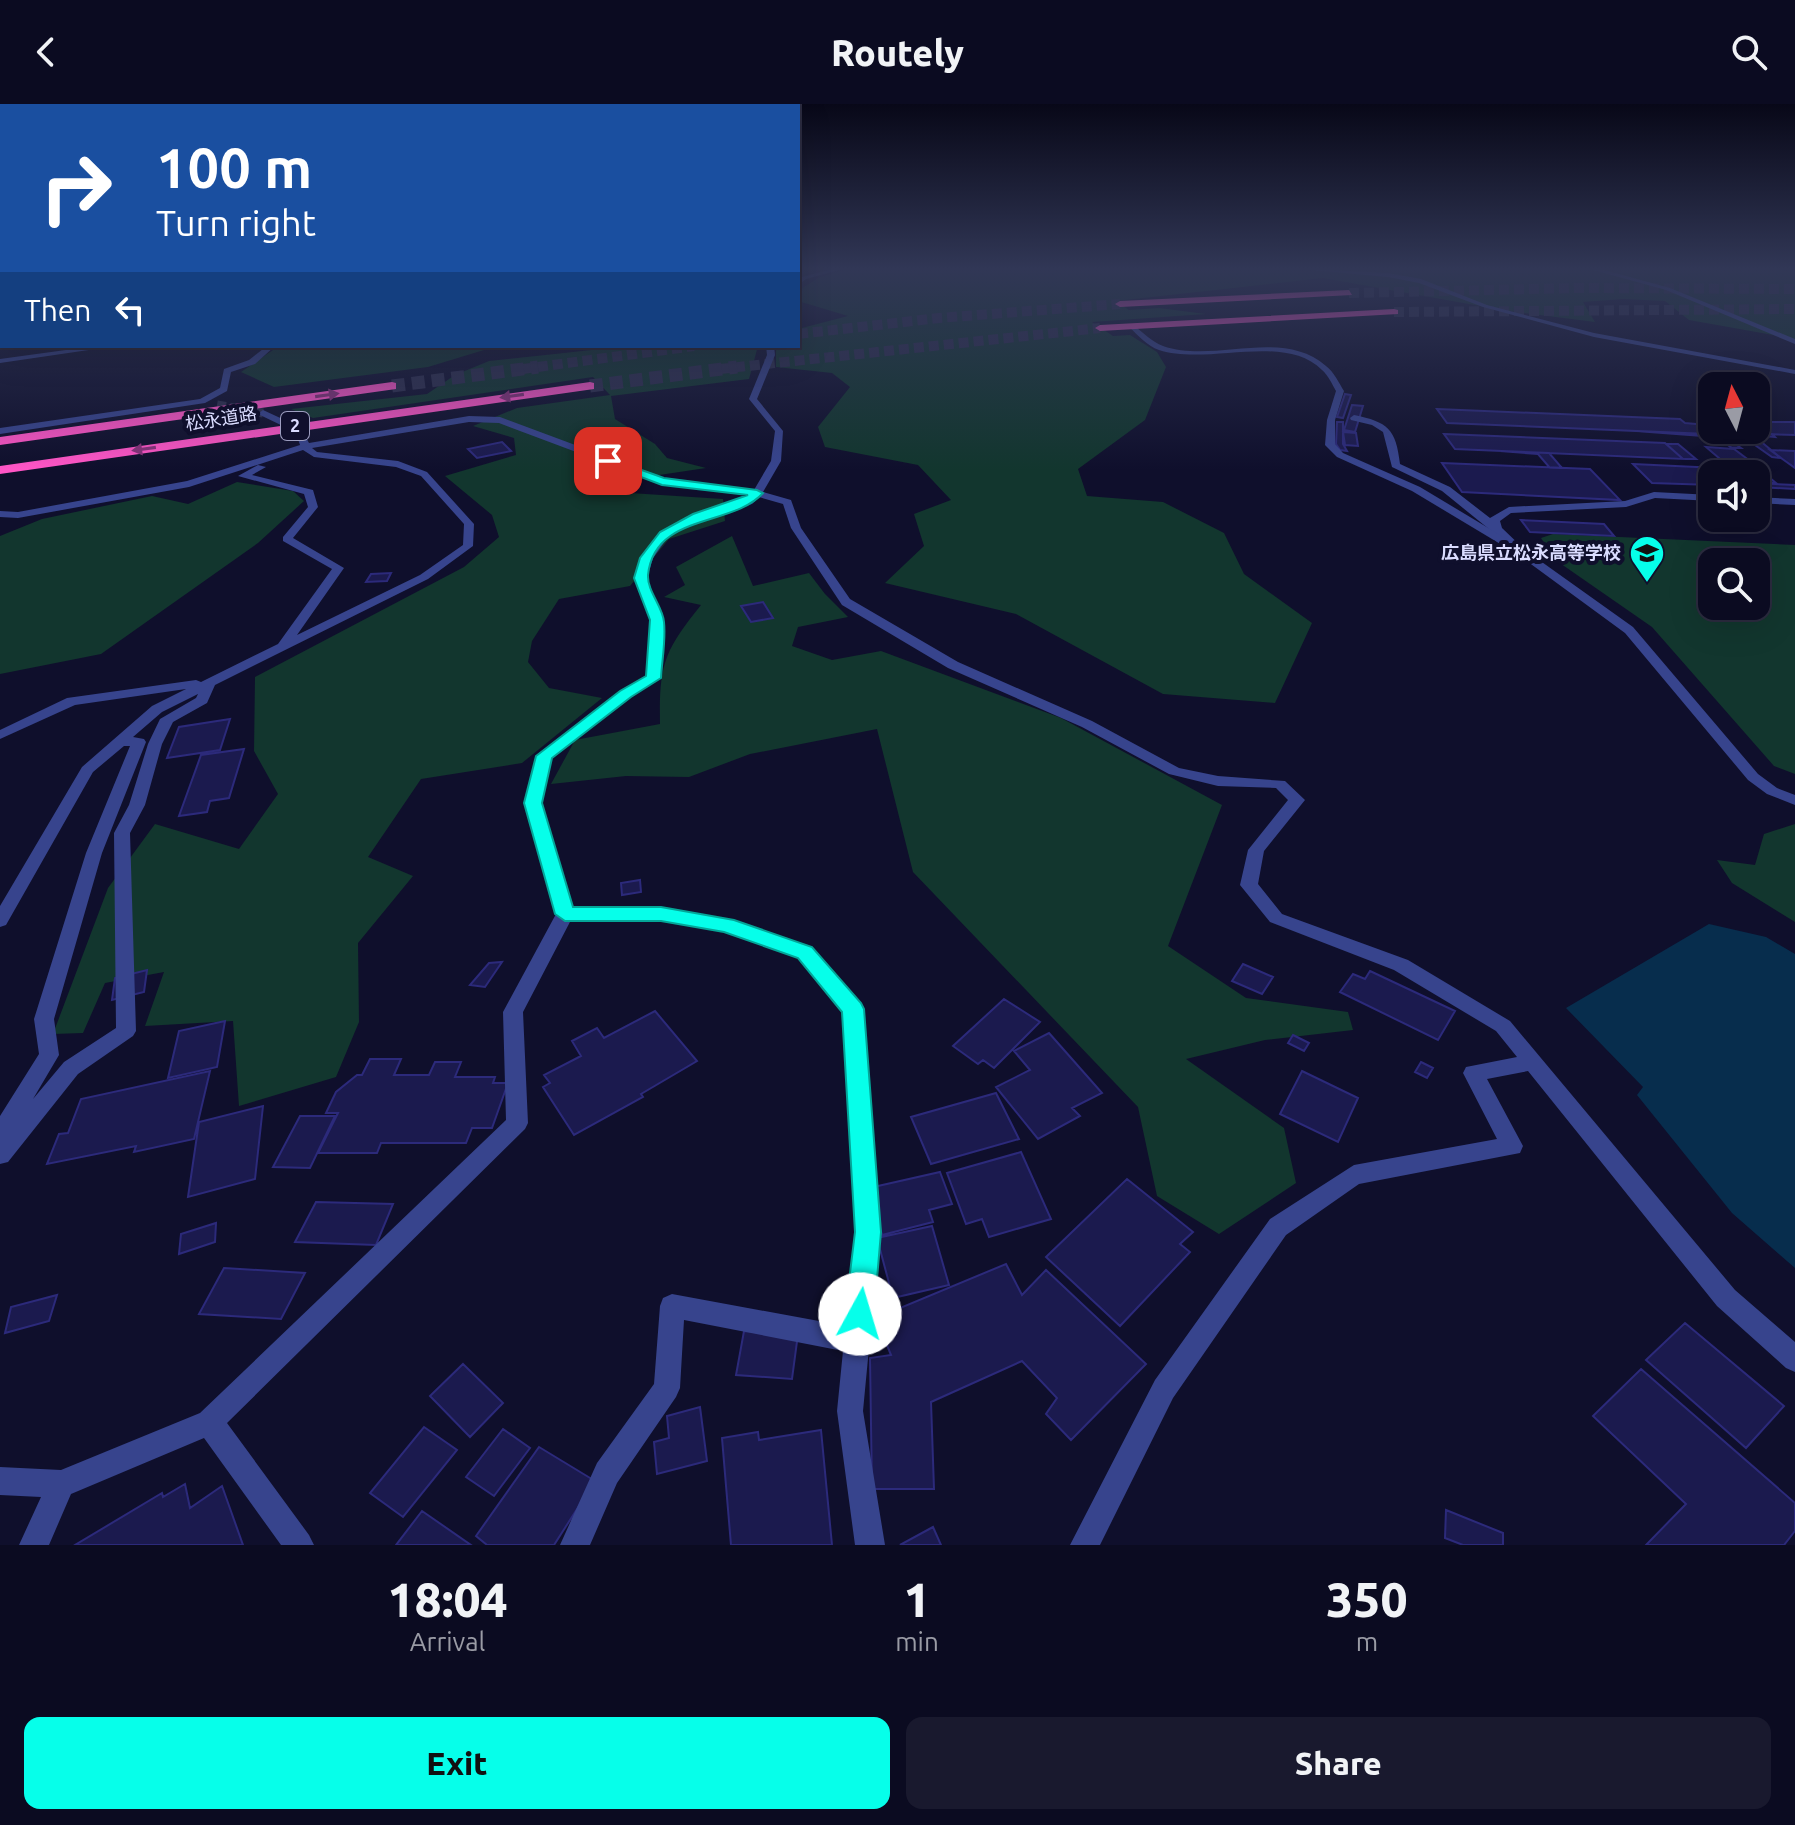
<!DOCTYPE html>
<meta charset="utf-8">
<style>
body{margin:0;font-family:Ubuntu,"Noto Sans JP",sans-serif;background:#19192e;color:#f1f3f6;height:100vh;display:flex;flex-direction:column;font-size:30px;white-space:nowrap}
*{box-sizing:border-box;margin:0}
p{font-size:26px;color:#9a9ba5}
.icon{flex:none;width:44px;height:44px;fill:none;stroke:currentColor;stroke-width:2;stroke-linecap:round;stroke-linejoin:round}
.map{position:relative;height:1441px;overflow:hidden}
.sheet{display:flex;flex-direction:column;background:#0b0b21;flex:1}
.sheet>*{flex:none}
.guide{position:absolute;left:0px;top:0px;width:800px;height:244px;box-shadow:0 8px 32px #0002,0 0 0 2px #2b2b3f;background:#1a4fa0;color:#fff;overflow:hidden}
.needle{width:52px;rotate:354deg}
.buttons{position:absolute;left:1698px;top:268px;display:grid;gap:16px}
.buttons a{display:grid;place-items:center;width:72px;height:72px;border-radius:16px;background:#0b0b21;box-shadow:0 8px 32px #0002,0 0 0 2px #2b2b3f;font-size:40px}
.pin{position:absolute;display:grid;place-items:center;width:68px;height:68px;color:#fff;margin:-34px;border-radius:16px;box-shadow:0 4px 12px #0006}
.me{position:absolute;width:88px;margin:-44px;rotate:6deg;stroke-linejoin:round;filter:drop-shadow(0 0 6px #0008)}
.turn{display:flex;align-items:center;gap:28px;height:168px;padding:0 24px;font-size:36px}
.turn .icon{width:104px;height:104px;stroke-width:2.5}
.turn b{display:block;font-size:56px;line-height:68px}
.then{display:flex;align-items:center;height:76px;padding:0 24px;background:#0003;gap:16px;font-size:30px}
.eta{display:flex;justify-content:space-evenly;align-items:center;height:136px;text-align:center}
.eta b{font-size:48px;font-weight:800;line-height:56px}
.cta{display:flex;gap:16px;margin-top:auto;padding:16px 24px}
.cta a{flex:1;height:92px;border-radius:16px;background:#06ffea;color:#111;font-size:32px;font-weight:800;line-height:92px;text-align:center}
.cta a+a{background:#19192e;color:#f1f3f6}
header{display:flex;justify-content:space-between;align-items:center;height:104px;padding:0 24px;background:#0b0b21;font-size:36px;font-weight:800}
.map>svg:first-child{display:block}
.green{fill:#12362e;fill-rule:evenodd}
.water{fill:#072d4d}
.building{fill:#1b1a4e;stroke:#2c2a7b;stroke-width:2}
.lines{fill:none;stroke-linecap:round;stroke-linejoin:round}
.street-tunnel{stroke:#2d2e4c;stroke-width:9;stroke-dasharray:9 4;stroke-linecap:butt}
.highway-tunnel-far1{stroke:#2d2e4c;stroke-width:10;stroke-dasharray:10 5;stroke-linecap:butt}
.highway-tunnel{stroke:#2d2e4c;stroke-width:13;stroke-dasharray:13 7;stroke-linecap:butt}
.lane{fill:#37448d;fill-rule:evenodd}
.street{fill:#37448d;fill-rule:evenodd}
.highway{fill:#ff55c6;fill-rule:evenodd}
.oneway{fill:#873279}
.route{fill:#06ffea;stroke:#04a698;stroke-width:2}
.labels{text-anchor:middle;stroke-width:8;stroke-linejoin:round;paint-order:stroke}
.far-street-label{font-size:18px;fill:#dadcff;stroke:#0f0f2c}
.shield{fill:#0f0f2c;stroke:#9d9ec0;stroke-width:2}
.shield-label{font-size:18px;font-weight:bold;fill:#dadcff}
.far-poi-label{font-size:18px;font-weight:bold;fill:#dadcff;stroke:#0f0f2c;text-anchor:end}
</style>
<header><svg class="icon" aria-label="back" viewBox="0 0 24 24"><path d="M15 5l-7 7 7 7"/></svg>Routely<svg class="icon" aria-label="search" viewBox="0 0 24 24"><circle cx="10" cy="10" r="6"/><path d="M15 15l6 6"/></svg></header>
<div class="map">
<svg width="1795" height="1441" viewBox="0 0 1795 1441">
<rect width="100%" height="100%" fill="#0f0f2c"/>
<path class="green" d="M850,164h945v71l-106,-19 -24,-19 -42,-2 -40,3 12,20 -87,-11 -185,-33 -207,23 13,9 30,-2 47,6 -114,8 21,14 17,-1 27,17 9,15 -21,53 -67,49 9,27 76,6 61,31 20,41 68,49 -37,80 -112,-9 -147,-80 -131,-31 39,-37 -10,-32 37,-14 -33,-35 -93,-18 -7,-20 32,-40 -18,-14 -56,-6v-21h22v-17l50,-13 -50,-15v-10l20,-13z
M279,242h260l-55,4 -56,17 -154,20 -33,-15z
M629,242h129l-9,33 -138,17 4,23 40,25 12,14 39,10 -100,15 24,10 93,6 2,22 -56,18 -39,47 -71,13 -27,42 -4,21 21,26 53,10 -80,65 -101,16 -53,78 45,19 -55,67 1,79 -23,55 -97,29 -6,-85 -88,5 19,-54 -59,11 -22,50 -30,1 55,-146 47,-64 84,25 39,-55 -24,-43 1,-74 209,-110 35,-30 -7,-22 -47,-39 71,-21 -2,-17 -41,-12 44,-18 93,-13 -17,-18 -280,41 -22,-9 136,-15 28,-19 34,-14z
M237,378l56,9 11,10 -46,42 -157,111 -101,20v-138l42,-17 110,-23 36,8z
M1553,430l242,11v229l-21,-8 -122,-139 -98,-68 -13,-21zM1756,458v44h-44v-44z
M732,432l21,50 56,-13 16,21 23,23 -50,10 -6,19 40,14 49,-9 180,67 161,87 -54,141 78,52 102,14 5,18 -88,10 -79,19 98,69 12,55 -77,51 -62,-38 -19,-89 -225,-235 -36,-143 -127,25 -61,23 -63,-1 -75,8 24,-44 85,-16c-1,-60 4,-73 41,-119l-37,-8 21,-12 -9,-18z
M1795,720v98l-63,-39 -15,-23 38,5 9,-31z"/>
<path class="water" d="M1709,820l57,13 29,17v314l-63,-55 -95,-118 6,-8 -77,-79z"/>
<path class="building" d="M1345,290l6,1 -8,23 -6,-1z
M1352,301l11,1 -8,26 -11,-2z
M1437,305l243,10 5,4 11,1 13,10 -262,-11z
M1756,312l13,6h26v13l-28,-1 -11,-7z
M1337,318h6v22l4,7 -7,-1 -4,-6z
M1636,327l73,3 27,8 13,-2 8,-6h15l3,3 -11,-1 -5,4 22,18 -9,-1 -20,-14h-18l7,5h-9l-10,-7 -19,-5z
M1343,328l13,1 2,13 -13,-1z
M1444,330l221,9 18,16 -228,-10z
M502,338l9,9 -34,7 -9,-9z
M1666,340h12l18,15h-13z
M1706,343l28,2 16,12h-9l5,4 -20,-1z
M1770,346l25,1v17l-14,-10z
M1500,347l49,2 13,15h-12l-12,-14z
M1442,359l148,6 30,31 -158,-8z
M1633,360l106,5 6,4 20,1 11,9h-20v-9h-44v11l-60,-2z
M1756,379l39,2v4l-36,-2z
M1521,416l83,4 10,12 -84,-4z
M391,469l-4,8 -21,1 5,-8z
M763,498l10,16 -22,4 -10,-16z
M230,615l-10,31 -53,8 12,-31z
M244,645l-15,49 -19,3 -3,11 -28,4 22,-61z
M640,776l1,12 -19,3 -1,-12z
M502,858l-17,25 -15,-2 19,-22z
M1243,860l30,13 -11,17 -30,-13z
M147,866l-3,22 -32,8 3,-22z
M1370,867l85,40 -17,29 -98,-48 13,-18 12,5z
M1004,895l36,23 -46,46 -11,-8 -5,4 -25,-18z
M655,907l42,50 -56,33 2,3 -69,38 -31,-48 7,-4 -6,-8 37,-19 -9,-15 25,-13 7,10z
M225,917l-8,46 -49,11 11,-47z
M1049,929l53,60 -30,15 8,8 -42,23 -42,-52 34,-17 -16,-19z
M1293,931l16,8 -5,8 -16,-8z
M370,955h31l-7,16h35l6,-13h26l-6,15h40l-2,6h15l-16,45h-20l-6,15h-85l-4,10h-59l20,-40h-12l10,-21 21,-17h5z
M1421,958l12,6 -6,10 -12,-6z
M210,967l-16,68 -60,13 2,-6 -89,18 12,-30 9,-1 13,-34z
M1302,967l56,27 -20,44 -58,-28z
M996,989l23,46 -88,25 -20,-47z
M263,1002l-8,73 -67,18 11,-75z
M300,1012h35l-25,52 -37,-1z
M1021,1048l30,67 -62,18 -7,-18 -16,5 -19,-51z
M940,1068l12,32 -23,6 4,12 -51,13 -13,-47z
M1127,1075l66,53 -13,12 10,8 -70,74 -74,-69z
M316,1098l77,2 -17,41 -81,-3z
M216,1119l-1,19 -36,12 2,-20z
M932,1122l17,59 -56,13 -16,-60z
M1006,1160l16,31 24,-25 100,94 -75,76 -25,-26 11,-16 -35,-37 -91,41 3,87h-62l-2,-131 21,-3 -15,-37z
M224,1164l81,5 -24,46 -82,-5z
M57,1191l-8,26 -44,12 6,-26z
M1685,1219l99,83 -38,42 -100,-88z
M744,1227l54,3 -6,45 -56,-4z
M463,1260l40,39 -33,34 -40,-41z
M1641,1265l154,134v28l-11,14h-138l40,-41 -93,-88z
M700,1303l7,54 -50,13 -3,-32 15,-4 -2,-22z
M424,1323l33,23 -54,67 -33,-24z
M503,1325l27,19 -36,48 -28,-19z
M821,1326l11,115h-101l-9,-107 36,-6 1,8z
M539,1343l56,34 -41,64h-67l-11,-9z
M185,1380l5,24 32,-22 21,59h-168l87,-52 1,4z
M1446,1406l57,23v12h-40l-18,-7z
M422,1407l49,34h-75z
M933,1423l8,18h-41z"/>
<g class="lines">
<path class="street-tunnel" d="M217,301l46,8"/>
<path class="highway-tunnel-far1" d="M1349,189l229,-5 217,1
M1394,208l401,-3
M798,230l141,-16 181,-14
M523,265l171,-23
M720,265l380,-41"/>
<path class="highway-tunnel" d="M392,282l146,-19
M590,282l147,-19"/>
<path class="lane" d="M1354,311c34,7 42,14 46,49l50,23 40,31 19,-11 116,-6 29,-9 58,3v6l-57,-3 -29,9 -115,6 -11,8 2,7 25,24 -6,3 -79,-64 -50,-24 -9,-35 -11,-7 -21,-5 -1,-2z
M1756,393l39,2v6l-39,-2z"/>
<path class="street" d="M835,164h11l-40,11 -8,6v-5l4,-3z
M1289,164l99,5 33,6 66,26 107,28 201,37v4l-201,-37 -111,-30 -64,-24 -31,-6z
M1586,164h11l73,20 125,51v5l-129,-54z
M1129,221h4c10,7 19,17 30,21 52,18 118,-19 163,20 8,6 13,17 18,25l-9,29v24l8,9 77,34 105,63 108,77 125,147 19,14 18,7v10l-28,-11 -19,-14 -123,-147 -108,-79 -105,-63 -75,-34 -12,-12 2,-25 9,-29c-4,-7 -8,-16 -14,-21 -38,-38 -115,-4 -163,-20 -12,-4 -21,-15 -30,-23z
M0,240l2,2h4l-6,2z
M95,242h21l-116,17v-4z
M267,242h8l-20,18 -24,8 -4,19 -22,12 -205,31v-6l200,-29 20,-11 4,-19 25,-9z
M766,242h8l1,9 -18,44 26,32 -2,30 -18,31 28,8 10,28 49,71 108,63 134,59 87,47 39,8 67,5 20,19 -41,51 -6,33 24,30 126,46 102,61 225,269 60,52v30l-9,-4 -69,-62 -189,-235 -41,8 36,67 -3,7 -161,31 -73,51 -113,163 -73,147h-30l85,-165 115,-161 84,-54 143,-26 -34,-66 3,-6 51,-10 -21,-26 -102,-61 -124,-48 -30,-37 8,-35 40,-50 -12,-12 -58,-2 -49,-12 -87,-47 -134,-59 -106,-63 -51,-77 -8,-24 -24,-7 -7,7 -50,15 -34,18 -15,21 -6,20 16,42 -2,58 -30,19 -80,61 -10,45 31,105h89l71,13 79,27 52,61 17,223 -17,179 22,134h-30l-18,-134 6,-60 -159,-31 -4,68 -4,9 -59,86 -27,62h-30l37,-82 57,-79 6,-78 3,-8 9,-4 174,32 10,-94 -13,-221 -44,-53 -75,-27 -63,-11h-90l-48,92 5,111 -3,6 -298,294 82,112 5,10h-33l-77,-107 -133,56 -22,51h-30l22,-48 -41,-2v-28l61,3 139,-57 306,-293 -3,-108 53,-98 -31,-111 12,-47 84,-65 26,-15 4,-56 -16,-42 6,-20 19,-25 34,-18 50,-15 5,-5 -90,-12 -160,-60 -30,-1 -157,26 5,4 81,9 29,11 47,52 -1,22 -45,33 -213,106 -8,18 -34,19 -11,22 -17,61 -15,28 6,198 -3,5 -55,38 -70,88 -8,2v-48l39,-62 -5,-35 52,-166 44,-107h-6l-31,26 -87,153 -6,2v-21l82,-139 70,-61 34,-17 -111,16 -75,34v-9l67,-32 129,-18 5,2 77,-38 54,-75 -49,-28v-4l25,-30 -4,-13 -66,-18 20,-11 8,2 -14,8 61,15 5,17 -25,31 51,30 -47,67 123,-60 43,-30 1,-21 -43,-48 -25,-9 -82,-10 -11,-7 -114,37 -171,31 -18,-1v-6l18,1 169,-31 113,-36 -3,-9 4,-3 3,1 5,9 160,-27 31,1 164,61 90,12 17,-29 4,-30 -26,-32 18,-44zM198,590l-2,4 -36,21 -12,25 -19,61 -15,28 2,195 -52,34 -31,37 26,-44 -5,-36 48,-166 44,-111 -2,-3 -11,-2 29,-25z
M263,306l26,12 1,2 -7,2 -23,-11 -1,-2z"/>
<path class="highway" d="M1349,186l3,5 -232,12 -5,-3 5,-3z
M1394,205l4,1v4l-298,17 -5,-3 5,-3z
M392,278l4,1v6l-396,56v-8z
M590,278l4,1v6l-594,85v-8z"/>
</g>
<defs><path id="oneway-solid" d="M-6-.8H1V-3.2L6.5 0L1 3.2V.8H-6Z" transform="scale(2)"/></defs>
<g class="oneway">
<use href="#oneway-solid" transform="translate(327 291) rotate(-8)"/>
<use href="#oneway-solid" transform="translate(512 292) rotate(172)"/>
<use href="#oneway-solid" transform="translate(144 345) rotate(172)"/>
</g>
<linearGradient id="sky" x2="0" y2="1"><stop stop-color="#080818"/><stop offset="0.45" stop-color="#313756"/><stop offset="1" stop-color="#313756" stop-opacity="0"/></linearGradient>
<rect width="1795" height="366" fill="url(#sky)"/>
<path class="route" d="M608,354l56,20 93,12 6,3c-30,34 -109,20 -115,82 -1,16 15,32 16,47 2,18 -2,38 -3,56l-30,19 -79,61 -10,45 31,104h88l73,13 78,27 49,56 3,6 17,223 -7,82 -4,10 -10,4 -10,-4 -5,-10 10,-82 -13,-220 -44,-54 -74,-26 -63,-11h-96l-10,-7 -31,-111 12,-47 84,-65 26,-15 4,-56 -16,-42 6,-20 20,-26 33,-18 55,-19 -86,-10 -58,-22 -1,-2z"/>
<defs>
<g id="school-pin" transform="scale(1.8)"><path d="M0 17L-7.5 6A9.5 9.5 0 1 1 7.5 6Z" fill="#06ffea" stroke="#0f0f2c"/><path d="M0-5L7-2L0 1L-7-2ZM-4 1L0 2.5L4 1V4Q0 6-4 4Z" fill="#111"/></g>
</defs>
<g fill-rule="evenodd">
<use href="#school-pin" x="1647" y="449"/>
</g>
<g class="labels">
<g class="far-street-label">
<text transform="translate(221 315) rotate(-9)" y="6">松永道路</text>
</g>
<rect class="shield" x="281" y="308" width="28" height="28" rx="6"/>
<g class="shield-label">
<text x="295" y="328">2</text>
</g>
<g class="far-poi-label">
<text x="1621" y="455">広島県立松永高等学校</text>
</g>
</g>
</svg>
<div class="buttons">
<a><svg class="needle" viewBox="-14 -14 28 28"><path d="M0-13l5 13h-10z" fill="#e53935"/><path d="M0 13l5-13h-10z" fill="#9a9ba5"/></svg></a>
<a><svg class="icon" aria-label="sound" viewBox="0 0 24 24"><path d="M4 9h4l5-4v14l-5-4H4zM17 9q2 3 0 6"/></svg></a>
<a><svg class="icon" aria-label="search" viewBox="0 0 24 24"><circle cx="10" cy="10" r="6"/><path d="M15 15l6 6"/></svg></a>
</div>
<div class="pin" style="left:608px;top:357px;background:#d93025"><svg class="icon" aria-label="arrive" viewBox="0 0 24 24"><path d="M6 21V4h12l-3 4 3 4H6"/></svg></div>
<svg class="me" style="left:860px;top:1210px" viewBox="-20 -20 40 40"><circle r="19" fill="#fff"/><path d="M0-13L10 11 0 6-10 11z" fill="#06ffea"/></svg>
<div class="guide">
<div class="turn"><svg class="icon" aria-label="right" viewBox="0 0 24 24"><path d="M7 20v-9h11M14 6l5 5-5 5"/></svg><div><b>100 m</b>Turn right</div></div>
<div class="then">Then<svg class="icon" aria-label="left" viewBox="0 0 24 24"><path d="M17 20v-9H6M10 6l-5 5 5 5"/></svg></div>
</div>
</div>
<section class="sheet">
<div class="eta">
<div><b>18:04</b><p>Arrival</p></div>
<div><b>1</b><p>min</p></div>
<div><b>350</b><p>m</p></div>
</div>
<div class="cta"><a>Exit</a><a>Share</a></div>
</section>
